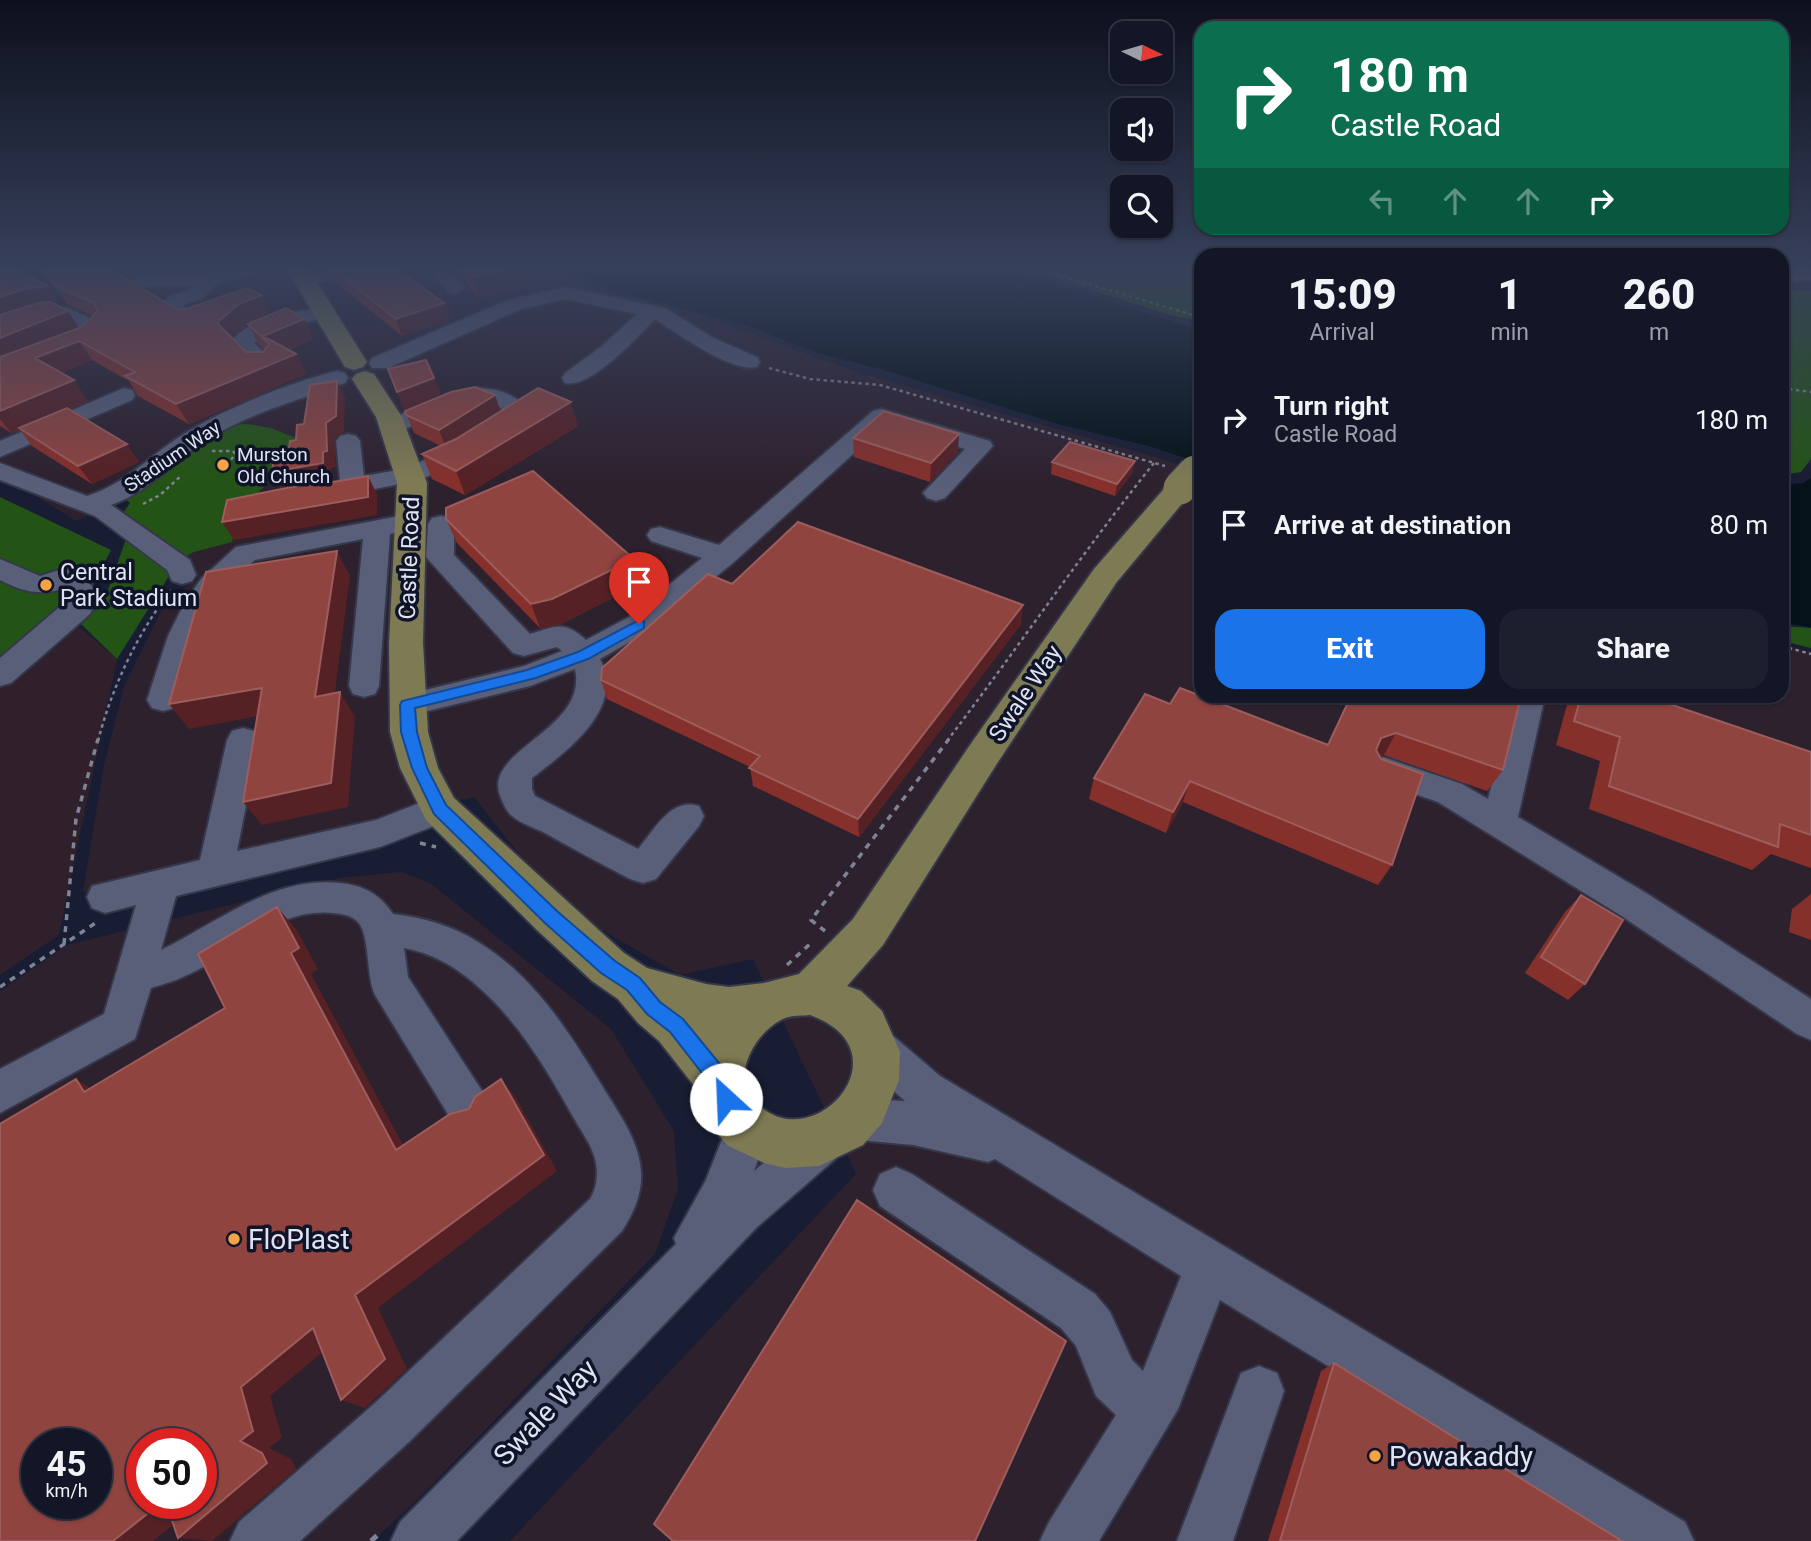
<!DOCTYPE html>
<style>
body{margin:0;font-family:Roboto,sans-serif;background:#1b1f2e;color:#f1f3f6;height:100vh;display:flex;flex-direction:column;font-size:26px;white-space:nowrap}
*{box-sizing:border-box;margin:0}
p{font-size:23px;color:#9c9fa7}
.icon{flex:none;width:38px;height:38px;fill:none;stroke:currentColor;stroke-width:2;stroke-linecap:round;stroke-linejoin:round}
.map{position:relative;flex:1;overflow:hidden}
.panel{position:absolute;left:1194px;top:248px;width:595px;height:455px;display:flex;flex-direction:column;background:#121626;border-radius:21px;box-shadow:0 2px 5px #0004,0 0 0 2px #313543}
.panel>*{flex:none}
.banner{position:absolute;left:1194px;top:21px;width:595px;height:214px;border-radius:21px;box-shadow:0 2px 5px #0004,0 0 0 2px #313543;background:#0b6e4f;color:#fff;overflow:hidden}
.needle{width:46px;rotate:95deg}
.buttons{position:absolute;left:1110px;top:21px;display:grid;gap:14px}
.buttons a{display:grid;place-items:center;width:63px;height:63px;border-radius:14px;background:#121626;box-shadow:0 2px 5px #0004,0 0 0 2px #313543;font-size:35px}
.speed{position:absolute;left:21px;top:1428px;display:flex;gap:14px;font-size:35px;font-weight:700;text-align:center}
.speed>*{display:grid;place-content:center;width:91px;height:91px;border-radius:50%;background:#121626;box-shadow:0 2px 5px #0004,0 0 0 2px #313543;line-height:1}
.speed small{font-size:18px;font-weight:400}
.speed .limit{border:10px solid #d22;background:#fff;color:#111}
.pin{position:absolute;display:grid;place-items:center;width:60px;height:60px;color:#fff;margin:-72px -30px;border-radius:50% 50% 50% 0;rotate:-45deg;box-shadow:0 0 7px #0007}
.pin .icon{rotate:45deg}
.me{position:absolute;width:77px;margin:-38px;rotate:335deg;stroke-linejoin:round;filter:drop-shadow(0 0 5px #0008)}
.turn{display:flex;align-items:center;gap:24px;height:147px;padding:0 21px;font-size:32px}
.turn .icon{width:91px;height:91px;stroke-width:2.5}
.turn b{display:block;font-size:49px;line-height:60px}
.lanes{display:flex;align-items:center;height:66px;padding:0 21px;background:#0003;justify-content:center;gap:35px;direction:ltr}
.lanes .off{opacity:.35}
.eta{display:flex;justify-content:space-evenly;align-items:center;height:119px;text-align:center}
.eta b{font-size:42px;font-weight:800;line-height:49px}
.action{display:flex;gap:14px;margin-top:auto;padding:14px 21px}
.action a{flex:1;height:80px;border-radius:21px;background:#1a73e8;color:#fff;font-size:28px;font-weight:800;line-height:80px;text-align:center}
.action a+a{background:#1b1f2e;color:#f1f3f6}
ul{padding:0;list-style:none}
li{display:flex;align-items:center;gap:21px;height:105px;padding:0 21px}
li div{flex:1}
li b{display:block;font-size:26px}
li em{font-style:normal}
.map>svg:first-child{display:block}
.commercial{fill:#30202b}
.industrial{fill:#2e212e;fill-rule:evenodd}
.green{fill:#235415}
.water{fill:#041319}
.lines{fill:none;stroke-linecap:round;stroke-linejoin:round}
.minor-casing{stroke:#35374a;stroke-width:4}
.major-casing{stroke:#35374a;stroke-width:4}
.path-far2{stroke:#7f8396;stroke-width:2.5;stroke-dasharray:3.5 3.5;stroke-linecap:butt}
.path-far1{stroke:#7f8396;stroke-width:3.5;stroke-dasharray:6 6;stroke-linecap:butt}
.path{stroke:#7f8396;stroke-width:5;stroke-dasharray:8 8;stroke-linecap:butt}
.minor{fill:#595f79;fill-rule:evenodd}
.major{fill:#7e7b54;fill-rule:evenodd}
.major-bridge-far1-casing{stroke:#35374a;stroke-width:28;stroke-linecap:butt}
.major-bridge-casing{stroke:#35374a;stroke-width:36;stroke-linecap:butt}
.major-bridge-far1{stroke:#7e7b54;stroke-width:25}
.major-bridge{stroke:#7e7b54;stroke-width:33}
.wall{fill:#86302b;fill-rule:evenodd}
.shaded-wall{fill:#562125}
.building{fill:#8f4440;stroke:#9c5d5c;stroke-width:2;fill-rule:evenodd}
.route{fill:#1a73e8;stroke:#114b97;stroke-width:2}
.poi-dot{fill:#f6a247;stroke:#101429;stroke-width:2.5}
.labels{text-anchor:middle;stroke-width:7;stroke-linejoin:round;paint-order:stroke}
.far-poi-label{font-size:19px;fill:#dfe3f2;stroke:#101429;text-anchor:start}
.far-street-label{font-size:19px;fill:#dfe3f2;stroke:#101429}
.street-label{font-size:23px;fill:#dfe3f2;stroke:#101429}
.poi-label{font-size:23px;fill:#dfe3f2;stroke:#101429;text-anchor:start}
.near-poi-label{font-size:28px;fill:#dfe3f2;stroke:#101429;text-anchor:start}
.near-street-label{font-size:28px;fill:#dfe3f2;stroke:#101429}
</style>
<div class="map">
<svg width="1811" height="1541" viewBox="0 0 1811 1541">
<rect width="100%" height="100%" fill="#181d33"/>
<path class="commercial" d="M77,625l40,34 -58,276 -59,40v-287z"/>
<path class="industrial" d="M0,268h558l15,12 38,14 47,7 203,72 339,97v226h582v-50l29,6v889h-1301l346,-367 -103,-215 -73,16 -121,-70 -85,-108 -391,95 21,-127 20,-78 41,-84 32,-24 -8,-13 -10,-6 15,-8 37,-10 -104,-46 -1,4 -50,21 -76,-47z
M401,872l29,11 181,146 63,102 4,58 -23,65 -234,242 -48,45h-373v-550l67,-46 273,-67zM37,1444h59v59h-59zM142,1444h59v59h-59z"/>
<path class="green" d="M1023,268h177v53l-31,-6z
M1782,290l29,1v168l-10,13 -19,3z
M248,424l23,4 30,12 -15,26 -46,44 -8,32 -38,10 -15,8 -62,99 -38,-37 24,-18 30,-85 -10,-6 7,-10 -4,-3 1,-4 100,-71z
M0,497l111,53 -28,54 -83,66z
M1782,626l29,2v20l-29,-7z"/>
<path class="water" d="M563,268h439l198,62v133l-48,-16 -94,-23 -178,-55 -62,-16 -70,-27 -147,-39z
M1811,478v149l-29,-4v-138l21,-2z"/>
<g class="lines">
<g class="minor-casing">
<path id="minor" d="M231,268h32l-2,4 -43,11 -17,16 -18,6 8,10 -3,4c-12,3 -19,-2 -26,-12l6,-10 19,-6 6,-6 -53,2 -10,-6 10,-6 70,-2z
M326,268h35l-2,4 -56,13 -10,-6 3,-4z
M429,268h19l17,20 -10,6 -7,-2z
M566,287l101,22 46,29 44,19 3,5 -3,5c-26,6 -80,-34 -102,-48 -18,18 -64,70 -90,64l-3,-5 3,-5 37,-27 35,-32 -71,-15 -45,10 -133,59h-16l-3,-5 3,-5 136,-58z
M66,307l39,18 3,4 -14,15 -94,37v-15l80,-30 5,-6 -22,-11 -12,1 -51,17v-13l41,-14z
M324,307l7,2 3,4 -3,4 -44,9 -33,17 22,21 -3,5h-16l-27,-26c20,-27 64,-31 94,-36z
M337,371l8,2 3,5 -3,5c-49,18 -102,32 -145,61 -30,21 -53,49 -89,61l79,55 6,15 -4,6 -10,3 -10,-3 -5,-11 -72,-54 -95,-36v-17l87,33c43,-14 63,-42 100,-64 42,-25 102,-49 150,-61z
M124,388l8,2 3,5 -3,5 -132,57v-16z
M478,388c25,1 39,7 54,27l-4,5 -64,41 -45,19 -93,19 -9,-3 -4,-5 4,-5 23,-5 -4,-40 4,-5 8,-2 8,2 4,5 4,35 39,-7 43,-18 60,-38c-25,-31 -83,13 -113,20l-8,-2 -4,-5 4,-5 49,-21z
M881,409l109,32 3,5 -48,52 -9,3 -9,-3 -4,-5 42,-44 -80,-24 -151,137 -85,69 -49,28c26,49 -33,92 -68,119v11l3,7 103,53c17,-20 33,-52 61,-43l5,10 -5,10 -43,53 -13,4 -13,-4c-28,-15 -57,-30 -85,-46 -10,-5 -25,-10 -33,-17 -5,-4 -9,-13 -11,-18 -22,-48 88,-67 74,-129l-45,17 -123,30 -11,-3 -5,-8 5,-8 128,-31 38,-15 -5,-4 -33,9 -11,-3 -87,-96 2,-33 4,-6 9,-2 9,2 4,6v31l76,79c27,-8 34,-14 56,6l43,-23 73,-59 -51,-17 -4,-6 4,-6 9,-2 59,18 154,-134z
M410,514l9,2 4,6 -4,6 -29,6 -11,152 -4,8 -11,3 -11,-3 -4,-8 14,-147 -108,21 -19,16 -15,16 -16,26 -31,90 -11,3 -11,-3 -5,-8 21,-64 17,-34 16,-23 35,-32z
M0,559l40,17 26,-8 10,3 16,15 6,12 -8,16 -79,69 -11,3v-28l70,-60 -8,-9c-23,7 -41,2 -62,-9z
M1514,696h31l-27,121 128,76 165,106v41l-14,-6 -177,-119 -182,-113 -67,-23 -5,-9 5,-9 12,-4 79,27 26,15z
M243,728l11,3 5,9 -22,111 139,-31 64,-25 12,4 5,10 -5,10 -72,28 -204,49 -15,54c58,-28 111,-74 179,-67 23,2 40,11 53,31 29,3 60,12 85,28 59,36 94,95 129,152 15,24 32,49 34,77 2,21 -8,43 -19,60l-212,210 -110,100h-70l9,-19 135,-118 216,-205c8,-13 9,-32 3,-46 -4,-12 -12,-22 -18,-33 -28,-50 -57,-100 -101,-137 -21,-18 -43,-30 -70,-35l4,29 76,117 6,15 -6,15 -15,6 -15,-6 -79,-129c-9,-19 -5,-60 -17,-73 -7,-7 -16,-8 -25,-9 -56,-6 -98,41 -146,62 -11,6 -24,9 -36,13l-16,51 -135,74v-44l104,-55 32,-109 -31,8 -13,-5 -5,-11 5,-11 108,-26 27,-120 5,-9z
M877,1030l15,5 48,41 745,446 9,19h-79l-395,-241 -42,109 -79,132h-59l9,-19 67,-107 -20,-19 -20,-50 -15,-18 -181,-122 -7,-16 7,-16 16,-7 16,7 183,120 15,18 22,48 11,11 38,-95 -186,-117 -7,3 -75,-17 -65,-6 -6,14 -85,74 -300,314h-66l9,-19 276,-278 -2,-6 32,-58 26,-66 15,-7 15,7 7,15 -15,42 58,-48 15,-7 6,3 6,-14 15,-6 51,2 -43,-38 -6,-14 6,-14z
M1259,1366l18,7 7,18 -51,150h-56l64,-168z"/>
</g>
<g class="major-casing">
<path id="major" d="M286,268h22l59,94 -4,5 -9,3 -9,-3z
M1782,268h29v12l-29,1z
M365,371l9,3 28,43 25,66 -4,160 5,89 10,36 16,30 170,155 23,15 59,16 23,3 35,-4 35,-9 54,-55 117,-174 124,-176 76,-87 10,-3 10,3 5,6 -79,95 -120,182 -113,180 -36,41 14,5 21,20 18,41 -1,28 -17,43 -19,22 -44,21 -34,2 -21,-5 -37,-18 -12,-15 -16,-38 -40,-51 -21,-18 -20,-24 -26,-18 -55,-51 -111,-110 -26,-52 -10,-36 -1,-89 8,-160 -21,-66 -24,-38 4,-5zM810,1015c102,37 -2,151 -58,83 -20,-25 4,-64 27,-77 8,-6 21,-5 31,-6z"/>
</g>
<path class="path-far2" d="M1035,268l165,49
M769,368l41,11 70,6 285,81
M1782,388l29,4
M212,451h21l2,3 -4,6
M143,504l17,-9 22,-20
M1782,646l29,8
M98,741c14,-54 39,-107 73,-151
M947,741c70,-92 135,-188 207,-278"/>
<path class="path-far1" d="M420,843l16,4
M825,931l-14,-11 138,-181
M64,944l12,-125 22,-80
M787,965l23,-21
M0,987l97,-65"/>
<path class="path" d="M371,1541l11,-10"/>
<use href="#minor" class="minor"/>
<use href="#major" class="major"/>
<g class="major-bridge-far1-casing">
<path id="major-bridge-far1" d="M1194,474l6,-7"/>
</g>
<g class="major-bridge-casing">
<path id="major-bridge" d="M1180,488l15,-16"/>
</g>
<use href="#major-bridge-far1" class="major-bridge-far1"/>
<use href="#major-bridge" class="major-bridge"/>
</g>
<path class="wall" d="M0,268l48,18 12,19 -4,1 12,5 11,17 3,-1 11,-11 -25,-11 -27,-37h80l-9,2 68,41 82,-16 9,19 42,25 -25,11 8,4 10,20 -117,50 -51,-28 -9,-15 -37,-21 -31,13 27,28 -19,8 70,53 -47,22 -60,-38 -12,-16 -9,3 -11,-7zM248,324l10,20 6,5 -1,3h-17l-14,-14z
M328,268h67l55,52 -48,16 -68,-55z
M452,268h70l5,18 -47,12z
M405,411l95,1 78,14 -113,69 -33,-16 -10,-25 19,-8 -27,-13z
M853,438l105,14 -28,30 -76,-25z
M1135,461l-3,12 -17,23 -64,-22 1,-12z
M446,519l188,40 6,25 -79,40 -21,4 -83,-85z
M732,584l289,40 -162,213 -106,-51 -3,-19 -143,-68 -6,-19z
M1350,696h171l-18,74 -16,21 -103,-36 -5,1 13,109 -14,20 -195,-83 -17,31 -77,-34 5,-21 76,-74 158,41z
M1571,696h75l165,56v116l-40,-14 -19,16 -163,-61 11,-48 -44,-16 12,-44z
M1811,894v46l-22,-8 3,-23z
M1581,895l4,89 -17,16 -43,-27 40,-61z
M1334,1363l288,178h-354l53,-170z"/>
<path class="shaded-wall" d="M508,268h14l5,18 -47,12 -7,-21z
M48,286l12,19 -20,3 -40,13v-24l27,-9z
M262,295l9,20 -24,10 -20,18 -10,-20 20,-18z
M444,303l6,17 -48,16 -6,-17z
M68,311l13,20 -81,32v-25z
M304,319l9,20 -39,16 -11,-19z
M79,341l13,19 -43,18 -14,-20z
M296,354l10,20 -117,50 -13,-20z
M434,378l7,17 -37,15 -7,-18z
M74,380l14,21 -67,28 -2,-1 1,2 -9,3 -11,-14v-8z
M337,381l8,16 -1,35 -10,7 2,28 -5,1v12l-9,2 9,18 -9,-16v-2l-41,7 -9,-17 51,-20 3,-29z
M495,395l6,18 -55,35 -7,-18z
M571,402l7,24 -113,69 -9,-24z
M959,434l-1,18 -28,30 1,-19z
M127,444l12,18 -47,22 -14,-18z
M1135,461l-3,12 -17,23 2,-12z
M368,476l9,18v21l-143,25 -12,-18z
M337,551l13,25 -19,146 -16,-25z
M634,559l6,25 -79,40 -21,4 -9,-24z
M1023,605l-2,19 -162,213 -1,-18z
M262,688l18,24 -91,17 -20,-25z
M340,692l15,25 -7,90 -86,18 -19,-23z
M1396,733l-12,22 -15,5 12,-22z
M1190,781l-7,21 -17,31 7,-21z
M277,907l19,22 22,40 -7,5 104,193 -19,-17 -105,-197z
M76,1079l30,19 -22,-6z
M501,1079l15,19 41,73 -179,137 29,61 -42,39 -24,-8 14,-105z
M313,1328l24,12 -67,56 12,42 -13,10 22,11 5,10 -84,72 -34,-3 62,-97 1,-54z
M161,1503l38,1 -46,37h-40z"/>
<path class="building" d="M0,268h15l33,18 -21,2 -27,9z
M42,268h66l72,43 67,-23 15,7 -25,10 -20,18 29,29h17l6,-8 -21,-20 38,-16 18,11 -41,17 33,18 -120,50 -51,-28 10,-4 -56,-31 -44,17 39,22 -74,31v-54l82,-30 16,-16 -4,-8 -39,-17z
M332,268h63l49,35 -48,16z
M464,268h44l-35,9z
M50,302l18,9 -68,27v-23l39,-12z
M426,360l8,18 -37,14 -9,-23z
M337,381l-1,35 -10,7 1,28 -4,1v11l-51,9 2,-13 14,-3 2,-15 6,-1 1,-15 7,-1 6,-39z
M475,387l20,8 -56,35 -33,-15 -1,-4 46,-19z
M538,388l33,14 -115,69 -34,-17 34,-15z
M67,408l60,36 -49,22 -59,-38z
M884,411l75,23 -28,29 -78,-25z
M1070,442l65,19 -18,23 -65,-22z
M533,471l101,88 -82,40 -21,5 -85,-85v-11z
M368,476v21l-146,25 5,-22 95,-19v3z
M798,522l225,83 -165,214 -109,-51 11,-12 -159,-76 1,-12 106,-94 24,10z
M337,551l-22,146 25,-5 -9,91 -88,19 19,-114 -93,16 37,-132z
M1180,688l148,57 23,-49h170l-18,74 -107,-37 -15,5 -5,12 5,9 42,15 -31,91 -202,-84 -17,31 -79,-34 51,-84 25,10z
M1581,696h65l165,56v83l-31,-11 -2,23 -169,-61 11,-49 -46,-16z
M1581,895l42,25 -38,64 -44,-27z
M277,907l22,41 -8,5 105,197 54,-36 19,-5 6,-12 26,-18 43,76 -189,140 30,64 -44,41 -28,-72 -72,59 12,44 -13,10 22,12 5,10 -89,75 -12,-35h35v-59h-59v59h19l-48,38h-113v-417l76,-45 8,13 141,-84 -27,-54zM37,1444h59v59h-59z
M857,1200l209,141 -91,200h-302l-19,-17z
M1334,1363l288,178h-342z"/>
<linearGradient id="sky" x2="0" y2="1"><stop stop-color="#0d101c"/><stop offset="0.55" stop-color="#37405b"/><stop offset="1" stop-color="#37405b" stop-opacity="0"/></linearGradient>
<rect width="1811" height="484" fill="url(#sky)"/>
<path class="route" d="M639,620l5,1v7l-56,31 -52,19 -121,30 2,24 10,36 19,37 112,107 57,49 25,17 20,24 23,17 45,55 8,25 -3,7 -7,3 -7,-3 -7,-20 -42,-54 -23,-18 -20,-24 -26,-17 -56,-50 -111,-109 -22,-46 -11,-36 -1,-27 2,-4 125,-31 51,-18z"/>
<g class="poi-dot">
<circle cx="223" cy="465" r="7"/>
<circle cx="46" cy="585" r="7"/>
<circle cx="234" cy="1239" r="7"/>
<circle cx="1375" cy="1456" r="7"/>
</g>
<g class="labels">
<g class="far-poi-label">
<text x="237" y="461">Murston<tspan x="237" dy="22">Old Church</tspan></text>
</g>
<g class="far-street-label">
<text transform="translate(172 456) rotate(-34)" y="7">Stadium Way</text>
</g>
<g class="street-label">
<text transform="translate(409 558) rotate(-88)" y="8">Castle Road</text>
<text transform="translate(1025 693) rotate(-56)" y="8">Swale Way</text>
</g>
<g class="poi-label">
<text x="60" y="580">Central<tspan x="60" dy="26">Park Stadium</tspan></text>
</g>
<g class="near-poi-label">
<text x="248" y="1249">FloPlast</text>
<text x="1389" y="1466">Powakaddy</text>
</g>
<g class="near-street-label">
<text transform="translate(545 1412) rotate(-46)" y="10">Swale Way</text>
</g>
</g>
</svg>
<div class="buttons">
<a><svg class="needle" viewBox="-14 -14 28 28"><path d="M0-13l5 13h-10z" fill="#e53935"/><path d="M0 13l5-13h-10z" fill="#9c9fa7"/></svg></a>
<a><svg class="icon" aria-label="sound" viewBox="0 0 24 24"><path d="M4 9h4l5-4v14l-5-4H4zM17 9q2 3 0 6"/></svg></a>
<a><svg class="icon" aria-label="search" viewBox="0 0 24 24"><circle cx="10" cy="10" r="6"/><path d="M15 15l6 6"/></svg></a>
</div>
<div class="speed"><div>45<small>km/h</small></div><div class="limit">50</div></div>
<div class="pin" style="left:639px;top:624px;background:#d93025"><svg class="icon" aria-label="arrive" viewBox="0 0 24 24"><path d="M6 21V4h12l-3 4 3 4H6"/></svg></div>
<svg class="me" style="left:726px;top:1099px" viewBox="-20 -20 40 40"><circle r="19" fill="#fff"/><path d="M0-13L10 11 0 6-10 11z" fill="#1a73e8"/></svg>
<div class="banner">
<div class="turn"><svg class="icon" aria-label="right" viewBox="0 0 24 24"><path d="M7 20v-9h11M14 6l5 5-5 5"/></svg><div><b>180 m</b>Castle Road</div></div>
<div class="lanes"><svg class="icon off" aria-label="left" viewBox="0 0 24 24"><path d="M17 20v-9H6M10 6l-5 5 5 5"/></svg><svg class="icon off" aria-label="ahead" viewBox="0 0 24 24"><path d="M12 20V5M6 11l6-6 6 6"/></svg><svg class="icon off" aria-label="ahead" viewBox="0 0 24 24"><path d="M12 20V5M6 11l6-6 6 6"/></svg><svg class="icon" aria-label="right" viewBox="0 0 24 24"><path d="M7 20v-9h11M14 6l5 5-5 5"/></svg></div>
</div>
<section class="panel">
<div class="eta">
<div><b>15:09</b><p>Arrival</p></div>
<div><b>1</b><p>min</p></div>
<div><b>260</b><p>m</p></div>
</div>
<ul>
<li><svg class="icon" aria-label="right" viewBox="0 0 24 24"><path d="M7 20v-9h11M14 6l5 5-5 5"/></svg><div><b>Turn right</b><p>Castle Road</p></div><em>180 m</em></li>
<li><svg class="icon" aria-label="arrive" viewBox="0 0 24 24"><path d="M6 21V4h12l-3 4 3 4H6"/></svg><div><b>Arrive at destination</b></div><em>80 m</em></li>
</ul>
<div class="action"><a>Exit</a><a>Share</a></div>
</section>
</div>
